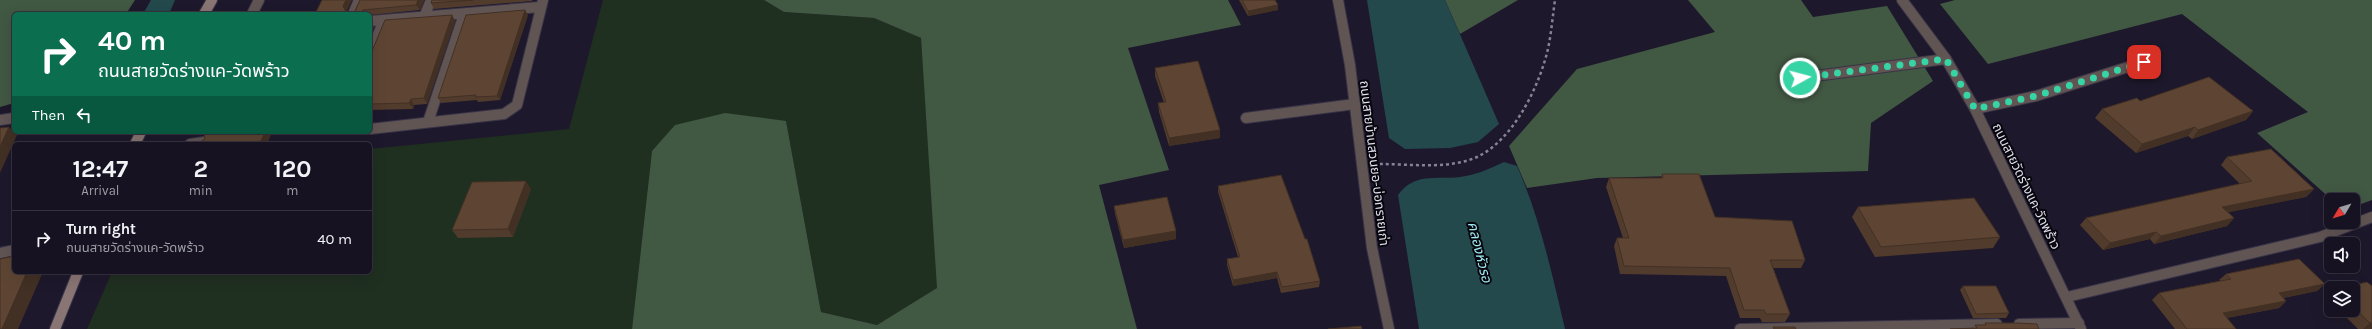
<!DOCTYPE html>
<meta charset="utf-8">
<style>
body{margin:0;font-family:Karla,"Noto Sans Thai",sans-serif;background:#1f1b2a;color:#f1f3f6;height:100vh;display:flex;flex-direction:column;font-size:15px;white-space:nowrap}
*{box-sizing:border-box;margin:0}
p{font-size:13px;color:#9e9ea5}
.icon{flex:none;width:22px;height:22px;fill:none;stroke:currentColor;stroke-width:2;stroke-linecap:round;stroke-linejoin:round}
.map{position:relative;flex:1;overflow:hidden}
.drawer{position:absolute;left:12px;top:142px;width:360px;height:132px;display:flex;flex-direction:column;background:#161221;border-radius:6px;box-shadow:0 4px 16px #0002,0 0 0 1px #35323f}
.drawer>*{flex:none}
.top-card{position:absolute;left:12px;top:12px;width:360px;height:122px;border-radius:6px;box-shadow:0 4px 16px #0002,0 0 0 1px #35323f;background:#0b6e4f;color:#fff;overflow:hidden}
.needle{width:26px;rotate:232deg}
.fabs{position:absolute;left:2324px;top:193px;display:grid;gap:8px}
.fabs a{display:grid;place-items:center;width:36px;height:36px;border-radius:6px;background:#161221;box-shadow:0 4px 16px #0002,0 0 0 1px #35323f;font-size:20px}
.pin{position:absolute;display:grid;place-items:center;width:34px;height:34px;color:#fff;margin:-17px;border-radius:8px;box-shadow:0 2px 6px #0006}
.me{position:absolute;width:44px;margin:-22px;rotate:83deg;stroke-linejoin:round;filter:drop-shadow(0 0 3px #0008)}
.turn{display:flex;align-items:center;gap:14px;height:84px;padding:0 20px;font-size:18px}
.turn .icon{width:52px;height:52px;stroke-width:2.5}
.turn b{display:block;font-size:28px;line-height:34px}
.then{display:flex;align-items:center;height:38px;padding:0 20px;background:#0003;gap:8px;font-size:15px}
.eta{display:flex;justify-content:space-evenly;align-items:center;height:68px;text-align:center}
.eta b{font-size:24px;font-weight:700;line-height:28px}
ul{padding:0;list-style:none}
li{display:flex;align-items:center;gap:12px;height:56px;padding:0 20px;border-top:1px solid #35323f}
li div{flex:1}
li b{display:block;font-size:15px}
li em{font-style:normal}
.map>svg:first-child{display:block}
.green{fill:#1f2f20}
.forest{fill:#415843}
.water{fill:#23494d}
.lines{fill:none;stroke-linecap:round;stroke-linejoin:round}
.canal{fill:#23494d;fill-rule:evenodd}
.lane-casing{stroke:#393447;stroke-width:12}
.street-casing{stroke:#393447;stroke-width:12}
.secondary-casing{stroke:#393447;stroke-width:12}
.path{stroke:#878394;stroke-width:2.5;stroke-dasharray:3 3;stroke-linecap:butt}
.lane{stroke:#615554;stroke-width:10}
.street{stroke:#615554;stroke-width:10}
.secondary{stroke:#897573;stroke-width:10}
.wall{fill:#513b2c}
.shaded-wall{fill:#423024}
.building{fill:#5e4533;stroke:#423024}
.route{stroke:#37d4a6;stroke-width:7;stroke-dasharray:0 12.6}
.labels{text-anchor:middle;stroke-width:4;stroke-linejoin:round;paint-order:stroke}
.street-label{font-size:13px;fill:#e2dfed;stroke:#07060d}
.water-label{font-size:14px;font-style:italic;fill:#9ce7ef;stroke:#07060d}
</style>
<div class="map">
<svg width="2372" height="329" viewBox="0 0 2372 329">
<rect width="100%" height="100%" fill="#1e182c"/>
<path class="green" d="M603,0h161l20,12 90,6 47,20 17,250 -61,37 -56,-13 -35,-191 -134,30 -20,178h-545l25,-57h258v-123l199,-20z"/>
<path class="forest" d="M0,0h135l-9,14h-112v89l-14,4z
M764,0h464l13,25 -113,23 41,122 -70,15 38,144h-505l20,-178 23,-26 50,-12 61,8 35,191 56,13 60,-37 -16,-250 -47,-20 -90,-6z
M1445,0h73l-58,34z
M1688,0h113l12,17 74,-11 46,75 -62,42 -3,48 -271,7 -70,10 -18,-42 68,-77 138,-37z
M1955,0h417v200l-19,7v-7h-21l-75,-67 51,-21 -126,-98 -194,50 -48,-60z"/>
<path class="water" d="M1367,0h78l54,124 -21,18 -28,6 -45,1 -16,-11z
M1504,162l13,4c23,52 35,108 48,163h-146l-21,-134c17,-23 37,-15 62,-18 16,-2 29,-8 44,-15z"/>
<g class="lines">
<path class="canal" d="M151,0h24l-6,14h-26z"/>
<g class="lane-casing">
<path id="lane" d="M252,14l7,-14
M353,14l6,-14
M424,17l7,-17
M370,21l170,-14
M370,54l14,-34
M1800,78l146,-19
M1975,109l61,-13 108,-34
M1246,118l109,-14
M0,120l14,-2
M428,122l36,-108
M370,129l134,-15 13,-9 26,-105
M190,144l14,-2
M0,253l14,-3
M2067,297l253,-60 52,-20
M2019,324l60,-1
M1740,329l257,-5"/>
</g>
<g class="street-casing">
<path id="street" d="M1338,0l12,65 22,183 17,81
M1902,0l44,59 29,50 106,220"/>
</g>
<g class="secondary-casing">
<path id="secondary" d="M204,14l8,-14
M135,144l6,-12
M55,329l23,-57"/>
</g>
<path class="path" d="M1380,164c31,0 71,6 99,-8 33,-17 56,-62 66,-96 6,-19 7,-40 10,-60"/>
<use href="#lane" class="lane"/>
<use href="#street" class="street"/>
<use href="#secondary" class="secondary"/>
</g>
<path class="wall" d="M360,0h64l-4,10 -50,5v-1h-55l32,-3 1,3 6,-1z
M432,0h100v1l-98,8 -3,-6z
M1239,0h36l3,10 -30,6z
M452,15l3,6 -28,83 -13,1 -1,4 -43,1v-58z
M528,15l-28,85 -22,2 -1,-2 -36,3 -3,-5z
M1155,68l65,70 -51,8 -10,-34 -1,-9h6l-9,-27z
M2140,101l113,10 -7,9 -54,19 -4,-3 -52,17 -41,-35 7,-9z
M272,132l-5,12h-70l8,-5z
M2227,157l87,32 -8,8 -78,15 6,6 -7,8 -73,18 -4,-5 -47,11 -23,-25 6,-7 154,-34 -19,-19z
M1662,174l53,43 90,43 -4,8h-28l17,46 -5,8h-23l-2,-4h-20l-14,-42 -106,-2 -6,-28 3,-8h6l-17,-51 3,-9h52z
M1218,186l102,95 -1,6 -38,6 -4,-15 -44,8 -6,-21v-6l11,-2 -20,-65z
M531,189l-18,48 -55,1 -6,-8z
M1114,206l62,25v8l-52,9 -9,-34z
M1858,207l142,30 -7,11 -118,9 -23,-40z
M2226,274l99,10 -8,7 -34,7 3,3 -7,7 -52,10 9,11h-61l-23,-29 7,-7 61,-12 -1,-1z
M1963,286l46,27 -3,5h-33l-13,-28z
M2372,286v43h-14l-19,-19h14v-22z
M2331,293v9l-5,-5z"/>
<path class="shaded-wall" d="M346,0h6l-5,11 1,3h-1l-4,-8z
M418,0h6l-4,10 -4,-5z
M1278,5v5l-30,6v-5z
M363,10l3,4h-5l-1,-1z
M525,10l3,5 -28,85 -3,-4z
M452,15l3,6 -28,83 -3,-6z
M371,21l3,6 -4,11v-15z
M411,99l3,6 -1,4 -4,-6z
M2253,111l-7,9 -54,19 6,-9z
M9,127l8,8 -17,38v-26z
M2195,127l-7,9 -52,17 6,-9z
M1220,130v8l-51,8v-8z
M265,132h7l-5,12h-3l-3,-3z
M526,181l5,8 -18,48 -5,-8z
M2314,189l-8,8 -91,18 7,-8z
M2234,218l-7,8 -73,18 7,-8z
M1176,231v8l-52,9 -1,-8z
M2156,232l-6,7 -47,11 7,-7z
M27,272h16l-25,57h-16z
M1277,272v6l-44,8v-6z
M2325,284l-8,7 -45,9 7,-7z
M2286,301l-7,7 -63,12 7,-7z
M2370,323h2v6h-9z"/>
<path class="building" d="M322,0h24l-3,6 4,8h-32z
M360,0h58l-2,5 -53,5 -3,3 1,1h-14l7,-1z
M432,0h41l-42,3z
M1242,0h33l3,5 -30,6z
M525,10l-28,86 -22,1 1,-2 -38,3 28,-83z
M452,15l-28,83 -13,1 -2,4 -39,1v-52l2,-1 13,-31z
M1198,61l22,69 -51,8 -11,-35 8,-1 -11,-34z
M2209,77l44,34 -55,19 -3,-3 -53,17 -40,-35 35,-11 3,3z
M9,127l-9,20v-19z
M204,132h61l-4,9 -31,3h-33l1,-1 7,-4z
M2271,149l43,40 -92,18 12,11 -73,18 -5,-4 -46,11 -24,-25 166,-37 -25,-24z
M1662,174h37l16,43 77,4 13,39h-35l20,54h-24l-2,-4h-20l-14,-42 -106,-2 -7,-28h12l-20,-60h54z
M1281,175l24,64h2l13,42 -38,6 -5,-15 -44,8 -6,-21 13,-2 -22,-71z
M526,181l-18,48 -56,1 20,-48z
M1167,197l9,34 -53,9 -9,-34z
M1974,198l26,39 -119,10 -23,-40z
M14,256v16h13l-25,57h-2v-70z
M2299,259l26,25 -46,9 7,8 -63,12 13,16h-49l-28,-36 72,-14 -5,-5z
M2367,282l5,4v37h-2l-17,-16v-19h-12z
M1963,286h33l13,27 -33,1z
M1985,323h33l19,1 2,5h-89l27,-1 -2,-3h11z
M1361,326l1,3h-34z
M1773,327h22l1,2h-22z"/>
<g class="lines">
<path class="route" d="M1800,78l146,-19 29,50 61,-13 108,-34"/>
</g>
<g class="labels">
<g class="street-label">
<text transform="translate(1375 163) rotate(83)" y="5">ถนนสายบ้านสวนยอ-บ่อทรายเก่า</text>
<text transform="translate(2027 186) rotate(64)" y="5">ถนนสายวัดร่างแค-วัดพร้าว</text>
</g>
<g class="water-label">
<text transform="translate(1480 252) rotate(76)" y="5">คลองหัวรอ</text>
</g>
</g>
</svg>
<div class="fabs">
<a><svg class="needle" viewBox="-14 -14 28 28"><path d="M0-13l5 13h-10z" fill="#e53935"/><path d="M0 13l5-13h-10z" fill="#9e9ea5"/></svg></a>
<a><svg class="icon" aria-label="sound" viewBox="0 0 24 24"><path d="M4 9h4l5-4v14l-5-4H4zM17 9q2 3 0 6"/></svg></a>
<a><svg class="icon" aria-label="layers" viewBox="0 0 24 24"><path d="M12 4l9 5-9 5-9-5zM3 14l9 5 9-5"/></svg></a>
</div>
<div class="pin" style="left:2144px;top:62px;background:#d93025"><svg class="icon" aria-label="arrive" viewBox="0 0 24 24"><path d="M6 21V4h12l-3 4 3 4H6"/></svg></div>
<svg class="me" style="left:1800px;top:78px" viewBox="-20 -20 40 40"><circle r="17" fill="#37d4a6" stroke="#fff" stroke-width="3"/><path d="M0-11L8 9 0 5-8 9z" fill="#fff"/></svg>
<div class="top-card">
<div class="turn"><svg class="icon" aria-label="right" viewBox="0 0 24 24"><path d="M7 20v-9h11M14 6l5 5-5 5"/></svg><div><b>40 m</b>ถนนสายวัดร่างแค-วัดพร้าว</div></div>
<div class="then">Then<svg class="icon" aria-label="left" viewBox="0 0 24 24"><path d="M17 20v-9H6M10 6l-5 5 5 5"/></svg></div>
</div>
<section class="drawer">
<div class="eta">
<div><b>12:47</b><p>Arrival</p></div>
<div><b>2</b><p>min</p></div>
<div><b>120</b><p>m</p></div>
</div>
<ul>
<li><svg class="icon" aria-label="right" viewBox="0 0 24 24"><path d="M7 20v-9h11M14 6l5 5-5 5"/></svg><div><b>Turn right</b><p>ถนนสายวัดร่างแค-วัดพร้าว</p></div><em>40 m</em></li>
</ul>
</section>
</div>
